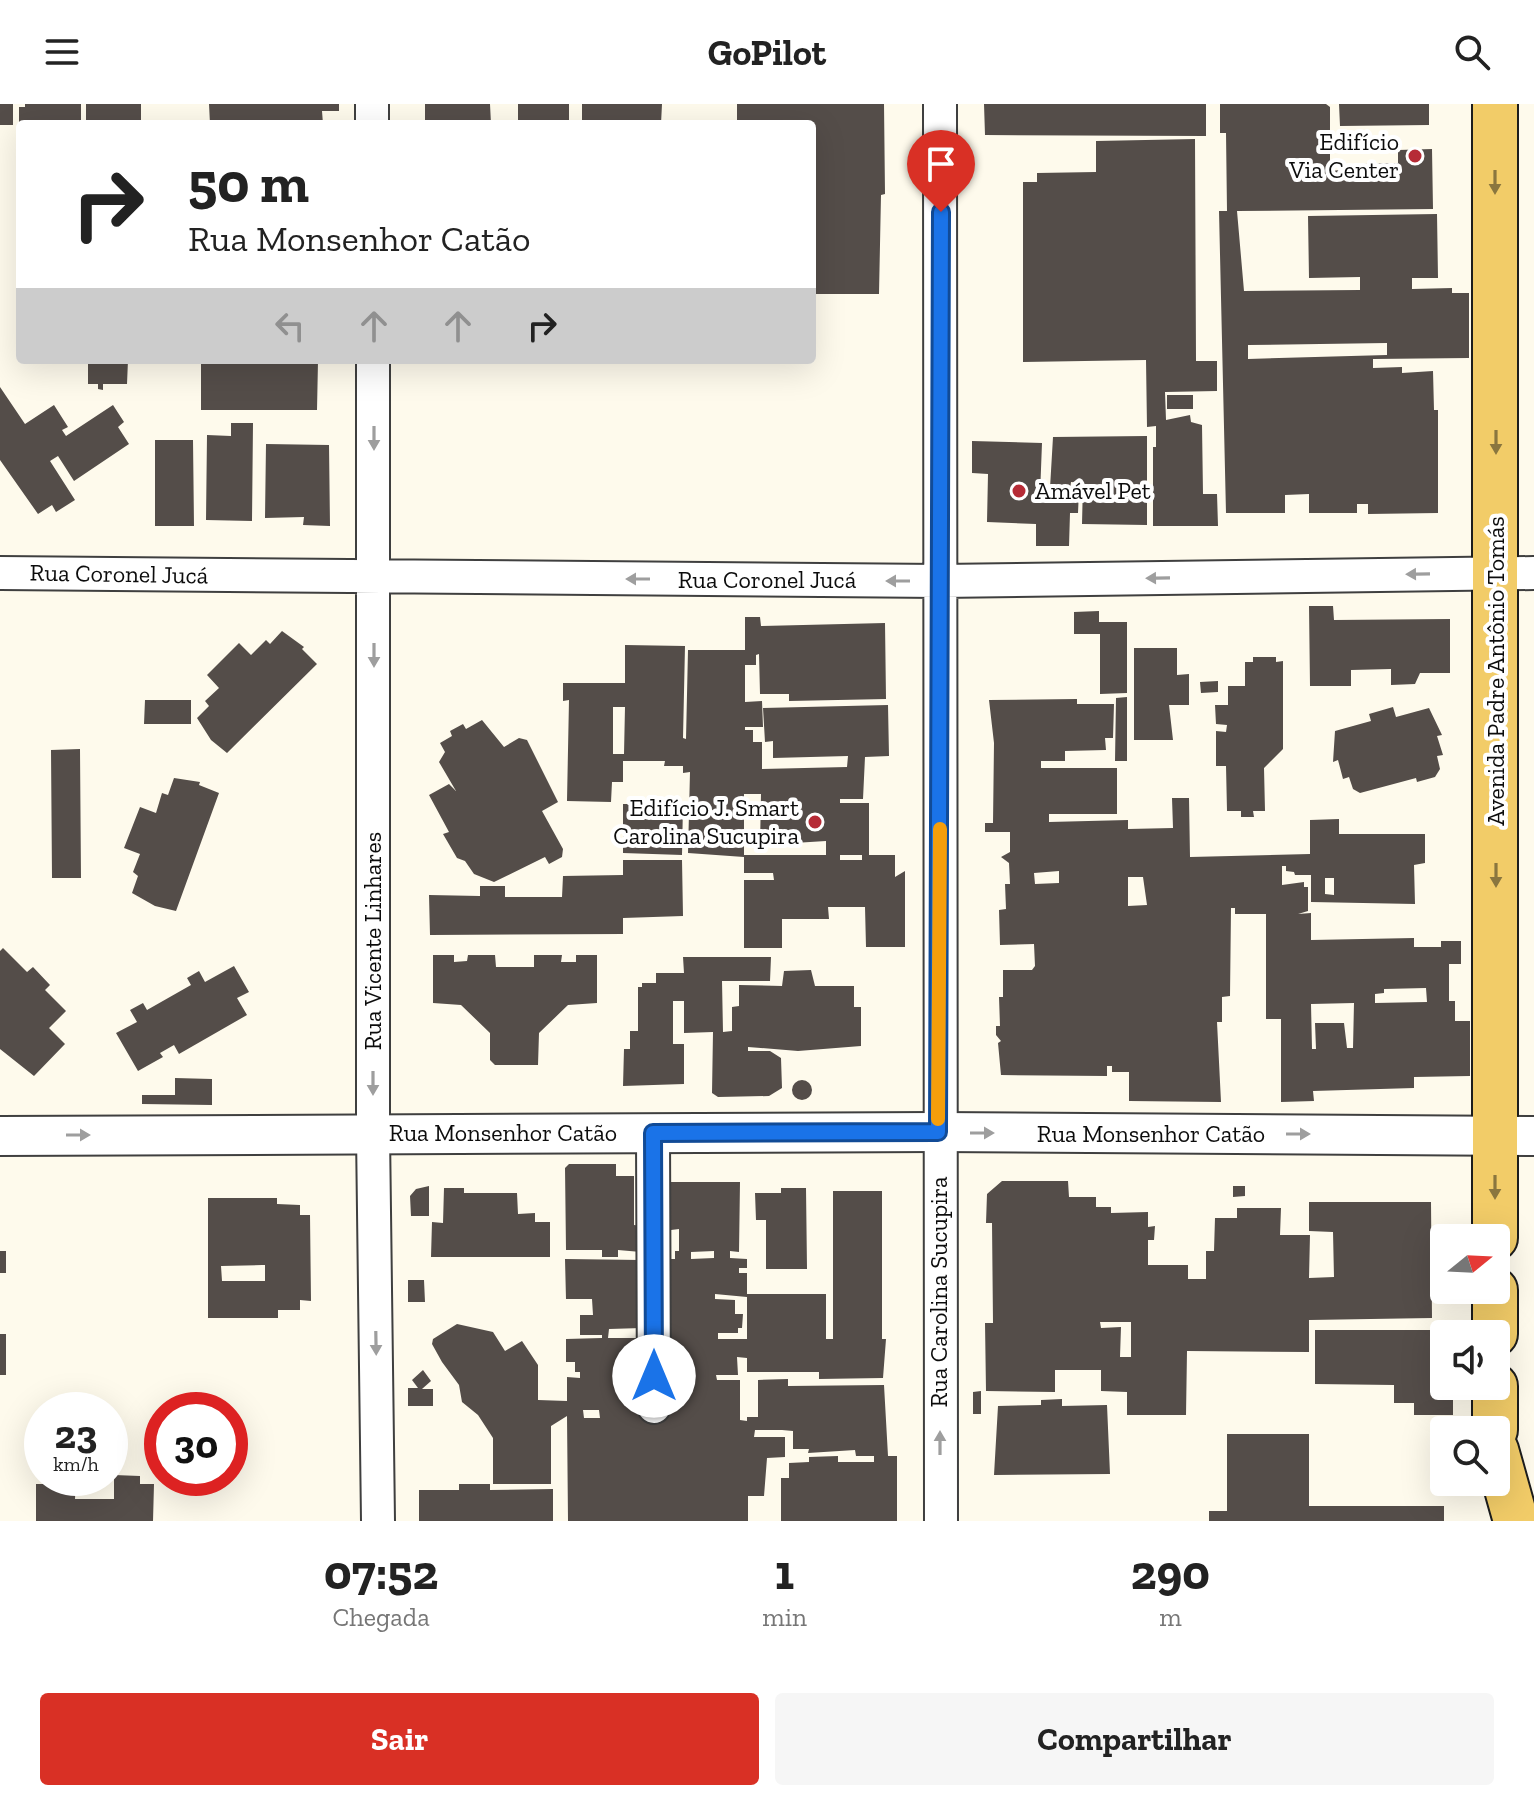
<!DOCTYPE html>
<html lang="pt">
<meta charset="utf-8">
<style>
body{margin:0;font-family:"Zilla Slab",serif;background:#f6f6f6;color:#222;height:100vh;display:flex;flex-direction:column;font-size:30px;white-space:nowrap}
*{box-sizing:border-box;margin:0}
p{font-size:26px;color:#767676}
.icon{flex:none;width:44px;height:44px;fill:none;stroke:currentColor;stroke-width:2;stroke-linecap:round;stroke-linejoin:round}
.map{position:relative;height:1417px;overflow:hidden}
.side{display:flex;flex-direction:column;background:#fff;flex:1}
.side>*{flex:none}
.top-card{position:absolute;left:16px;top:16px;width:800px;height:244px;border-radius:8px;box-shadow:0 8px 32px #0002;background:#fff;color:#222;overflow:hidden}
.needle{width:52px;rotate:72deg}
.tools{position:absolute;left:1430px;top:1120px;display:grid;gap:16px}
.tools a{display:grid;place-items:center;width:80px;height:80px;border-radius:8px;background:#fff;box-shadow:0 8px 32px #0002;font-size:40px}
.speed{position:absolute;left:24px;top:1288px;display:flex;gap:16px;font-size:40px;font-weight:700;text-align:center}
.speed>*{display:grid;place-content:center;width:104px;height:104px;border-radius:50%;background:#fff;box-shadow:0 8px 32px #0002;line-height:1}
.speed small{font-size:20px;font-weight:400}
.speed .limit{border:12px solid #d22;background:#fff;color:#111}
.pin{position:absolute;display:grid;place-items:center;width:68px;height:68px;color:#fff;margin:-82px -34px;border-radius:50% 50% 50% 0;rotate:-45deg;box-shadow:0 0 8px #0007}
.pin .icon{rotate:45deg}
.me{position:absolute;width:88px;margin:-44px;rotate:0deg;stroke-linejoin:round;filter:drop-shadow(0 0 6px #0008)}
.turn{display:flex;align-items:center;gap:28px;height:168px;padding:0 40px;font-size:36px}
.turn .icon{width:104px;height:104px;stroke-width:2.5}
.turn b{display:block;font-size:56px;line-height:68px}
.lanes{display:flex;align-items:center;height:76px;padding:0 40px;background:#0003;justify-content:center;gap:40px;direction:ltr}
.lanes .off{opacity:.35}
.eta{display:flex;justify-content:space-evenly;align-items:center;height:136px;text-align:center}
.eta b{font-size:48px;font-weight:700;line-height:56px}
.button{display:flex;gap:16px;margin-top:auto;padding:16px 40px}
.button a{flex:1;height:92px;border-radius:8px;background:#d93025;color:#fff;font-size:32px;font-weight:700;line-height:92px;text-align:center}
.button a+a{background:#f6f6f6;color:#222}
header{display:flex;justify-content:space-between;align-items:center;height:104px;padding:0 40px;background:#fff;font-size:36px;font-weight:700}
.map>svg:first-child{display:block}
.building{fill:#544d49;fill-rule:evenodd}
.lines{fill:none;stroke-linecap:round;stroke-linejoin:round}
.minor-casing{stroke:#3f3f3f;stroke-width:36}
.tertiary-casing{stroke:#3f3f3f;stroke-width:42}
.primary-casing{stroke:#1d1d1d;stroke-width:48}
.minor{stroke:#fff;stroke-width:32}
.tertiary{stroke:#fff;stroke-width:38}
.primary{stroke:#f2cc68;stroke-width:44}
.oneway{fill:#8a763f}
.oneway2{fill:#9e9e9e}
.route-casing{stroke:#114b97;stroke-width:20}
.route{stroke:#1a73e8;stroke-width:14}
.slow{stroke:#f59e0b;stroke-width:14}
.poi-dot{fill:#b62b36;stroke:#fff;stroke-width:3}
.labels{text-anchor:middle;stroke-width:8;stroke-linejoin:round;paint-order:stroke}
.poi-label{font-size:24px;fill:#0c0c0c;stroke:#fff;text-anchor:end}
.street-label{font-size:24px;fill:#0c0c0c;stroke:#fff}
</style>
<header><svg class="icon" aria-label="menu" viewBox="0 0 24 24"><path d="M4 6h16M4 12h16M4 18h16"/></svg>GoPilot<svg class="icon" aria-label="search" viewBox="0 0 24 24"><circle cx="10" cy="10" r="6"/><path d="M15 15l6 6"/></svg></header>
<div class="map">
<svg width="1534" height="1417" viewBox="0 0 1534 1417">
<rect width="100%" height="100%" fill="#fefaec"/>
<path class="building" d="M0,0h13v21h-13z
M25,0h56v20h-62v-17h6z
M86,0h55v20h-55z
M209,0h130v7h-17l1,13h-113z
M425,0h65l1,20h-66z
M518,0h51v20h-57v-4h6z
M582,0h80l-1,20h-79z
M737,0h147l1,90 -4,1 -2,99h-67v-170h-75z
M984,0h222v32l-221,-1z
M1220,0h106l4,3v64l32,-3v-4l36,-1v-13l34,-1 1,60 -196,2 7,80 116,-1v-13l-51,1 -1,-62 129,-2 1,64h-26v11l40,-1v5h17v65l-96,1v9l29,-1v6l31,-2 1,39h4v103l-70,1v-10h-11v9h-48v-19l-24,1v18h-59l-7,-302h8l-1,-78h-6zM1387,239v12l-139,4v-14z
M1339,0h90v21l-89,1z
M1195,35l1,222h21v30l-52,1 1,28 24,-5 1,7 11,3 1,69h14l1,32h-65v-79h3v-21l-9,1 -1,-67 -123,2v-180h14v-9l59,-1v-31z
M88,256h40l-1,24h-24v6l-5,-1v-5h-10z
M314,256l4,1 -1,49h-116v-48z
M0,283l25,37 29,-19 14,22 -6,3 4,6 47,-31 11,17 -6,5 11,17 -55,37 -16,-25 -8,5 25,39 -19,12 -4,-7 -14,9 -38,-54z
M1167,291h26v14h-26z
M231,319h22l-1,98 -46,-1 1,-85 24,1z
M1147,332v89l-65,-1 1,-41 -12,-1 -1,8h9l-1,23h-8l-1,33h-33v-22l-49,-2 1,-48 -16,-1v-32l70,2 -2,52h3v-7h7l3,-51z
M155,336h38l1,86h-39z
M266,340l63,1 1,81 -27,-1 1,-8 -39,1z
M1309,502h24l1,14 116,-1v54h-30l-5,11 -24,1v-16l-40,1v16h-41z
M1099,507v11h28v71l-27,1v-60h-26v-22z
M745,513h15l1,9 124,-3 1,76 -97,2v-7h-29l-1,-40 -3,1v10h-11v37l17,-1 1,26h-18v3h8v12h9v27l85,-2 1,-11 -75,2v-17l-8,1 -2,-34 125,-3 1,51 -24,1 -2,42h-23v4h29v52h26v22l10,-6v76h-39l-1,-40h-37l1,12h-47v29h-38v-68h30l-1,-7h-29v-18h82v-14l-66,4 1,-51h-17v20h-8v3l8,1v13h-7v8h7v18l-56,-4 2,-81 -7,1v-7h-19l1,-5h-42v21h-11l-1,20 -44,-1 2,-101 -6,1v-18h62v-38l60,1 -2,92 3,1 2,-89h57zM613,603h12l-1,47h-11zM840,751h22v5h-22z
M282,527l22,16 -2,2 15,15 -90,89 -16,-13 -14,-22 12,-12 -4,-5 14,-13 -12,-13 32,-32 12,12 15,-15 4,4z
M1134,544h43v27l12,-1v31h-20l4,35h-39z
M1253,553h23v5l7,-1v88l-19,19 1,43h-12l1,6h-13v-6h-14l-1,-45h-10v-35l10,1 1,-7 -11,-1 -1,-19h13v-19h17v-24h8z
M1218,577v11l-17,1 -1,-11z
M1127,593v64h-12l1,-63z
M1077,595v5h37l-1,34h-8l1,12 -41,1v10h-24v7h76v46h-68v8l79,-2v9l45,-1 -1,-30h17l1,59 120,-3v-34l29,-1v15h86v29l-11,2 1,39 -104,-2v-27h-16l-1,-3 -8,-1v-5h-4v19l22,-3v5h4v24l-10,3 13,-1v27l103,-2v9h27v-6h20v23h-12v37h6v20h15v55l-56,1v11l-101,3 1,10 -33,1v-83h-15v-105h-31v-6h-4l-1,88 -8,1v25h-5l4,80 -92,-1v-29h-17v-6h-5v10l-106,-1 -3,-32 3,-2 -5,-6v-9h4l-1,-29h4v-27h29l3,-4 -1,-22 -34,1 -1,-35 7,-1 -1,-25h5l-1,-21 -8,-6 9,-5v-20h-25v-9h8l1,-80 -5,-43zM1059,767v12l-24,1 -1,-11zM1128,773h15l4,28 -19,1zM1325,774h9v17l-9,-1zM1426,884l1,14 -52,1v-9l9,-1v-4zM1354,899l-1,45h-6l-3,-25h-29l1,26h-4l-1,-45z
M145,596h46v24h-47z
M1393,603l3,10 33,-9 13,27 -5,1 6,19 -6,1 3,13 -5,8 -18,5 -1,-4 -56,15 -7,-4 -4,-12 -6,2 -5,-19 -5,2 2,-31 36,-10 -2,-7z
M482,616l22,27 15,-9 8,2 31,62 -16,9 21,38 -1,8 -13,7 -4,-7 -51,25 -20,-8 -9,-13 -8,-3 -14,-24 6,-2 -20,-37 20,-11 7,7 -17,-29 6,-10 -5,-9 12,-7 -2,-5 13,-7 3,5z
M80,645l1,129h-29l-1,-128z
M174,674l26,4 -1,3 20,8 -43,118 -21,-5 -23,-13 6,-17 -5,-4 7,-18 -16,-6 16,-41 16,6 6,-20 6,2z
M623,700h60l-1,51 -59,-2z
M623,756h59l1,56 -60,2v16l-193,1 -1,-40 51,1v-10h25v11h57l1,-21 60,-1z
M3,844l24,24 6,-5 17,18 -5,5 21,21 -17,17 16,16 -31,32 -34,-27v-98z
M433,851h21v7l13,-1 1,-6h27l1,12h38v-12h28l-1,7h15v-7h21v48l-29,2 -29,28 -1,32h-43l-5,-5v-27l-29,-28 -28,-2z
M683,853h88l-1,24h-48l1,51 9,-1v-24l7,-1v-21l43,1 2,-15 27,-1 4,16h39v21h7v39l-63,5 -50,-4v4h22l11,7 1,30 -13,8 -51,1 -6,-4 1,-61 -29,1v-32h-11v43h11v40l-61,2 1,-37h6v-18h8v-44h4v-4h14v-10h28z
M234,862l15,26 -12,6 10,17 -68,39 -5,-9 -14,8 3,4 -25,14 -22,-38 21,-11 -7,-12 13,-7 4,7 44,-25 -4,-7 12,-7 6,11z
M175,974l37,1v26l-70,-1v-9h33z
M792 986a10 10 0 1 1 20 0a10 10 0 1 1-20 0Z
M616,1060v12h18v49l7,1v26l-23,-2v7h-16v-7h-36l-1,-82 4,-4z
M1002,1077h66l1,16h27v10h15v6l37,-1v15l7,-1 -1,14h-6v25h40v14h18v-28h8l1,-33h22v-10h44l-1,27h30l-1,43 25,-1 -1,-45 -24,-1v-29h122l1,116 -123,2v32l-122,-1 -1,64h-59v-23l-26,-1v-21h-46v22l-69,-1 -1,-68h8l-1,-100h-6l1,-29zM1100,1218h31v35h-11l1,-30 -20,1z
M671,1078h69l-1,70 -9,-1v7l17,1v9h-8v5h8v24l-32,-3v5l20,1v14h8l-1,14h-4v5h-20v6h29v-45h79v45h7v-148h49v148h4l-3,39 -64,1v-7h-72v-14l-10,-1 1,18h-22l1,5h23v40l7,1v-4h11v-37l30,-1v7l96,-1 4,71h9v65h-116v-43h8v-15l20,-1v-5l29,-1v6h36v-6h-18l-1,-6 -47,3 1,-4h-16v-18l-11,-1h-27l-1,7h31v20l-18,1 -3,38h-16v25h-180l-1,-105 -16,10v58h-58v-46l-15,-23 -16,-13 -3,-17 -17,-23 -10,-18 1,-5 24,-15 36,8 12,19 17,-10 16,24v35l29,1v-24l13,1v-6h-5v-10h-9v-23l36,-1v-3h-22v-20h13l-1,-16h-26l-1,-40 76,1 1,68 -33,1 -1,9h35v30h-17l1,10h16l1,41h23l-1,-40h25v-17h-20v-103h4v-8h4v-22l-8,1zM714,1147v7l-23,1v-7zM583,1306h16l1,8h-16z
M429,1082v30h-18l-1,-20 6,-7z
M1233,1082h12v10l-12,1z
M444,1084h20v5h53l1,21 17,-1v9h15v35h-119l1,-35 11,1z
M781,1084h25l1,81h-41v-49h-10l-1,-27h26z
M208,1094h69v6l23,1v10h10l1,86 -11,-1v10h-22v8h-70zM262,1161h3v16h-43l-1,-15z
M0,1147h6v22h-6z
M408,1176h16l1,22h-17z
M1315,1226h138v4h-9v52h9v29h-39v-12h-20v-18l-79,-1z
M0,1230h6v41h-6z
M423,1266l8,11 -9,8h11v17h-25v-18h10l-6,-8z
M981,1287v23h-8v-22z
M1062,1295v7l45,-1 3,69 -116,1 4,-69 43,-1v-5z
M1227,1330h82v72h135v15h-235v-10h18z
M114,1371l26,1v8h14l-1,37h-117v-37h13v-6h27l-1,21h39z
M459,1380h31v6l63,-1v32h-134v-31h40z"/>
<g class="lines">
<g class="minor-casing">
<path id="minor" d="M372,0v20
M940,0l1,1417
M373,256v774l5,387
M0,469l941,8 593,-8
M653,1029l1,274"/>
</g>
<g class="tertiary-casing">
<path id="tertiary" d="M0,1032l938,-4 596,4"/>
</g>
<g class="primary-casing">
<path id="primary" d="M1495,0v1134
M1495,1186v44
M1495,1282v44
M1496,1346l20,71"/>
</g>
<use href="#minor" class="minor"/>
<use href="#tertiary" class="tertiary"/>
<use href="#primary" class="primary"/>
</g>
<defs><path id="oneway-solid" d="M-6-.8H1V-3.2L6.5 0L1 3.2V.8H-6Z" transform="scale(2)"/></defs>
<g class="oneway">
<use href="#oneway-solid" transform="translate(1495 78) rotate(90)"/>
<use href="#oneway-solid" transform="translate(1496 338) rotate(90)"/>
<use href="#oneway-solid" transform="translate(1496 771) rotate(90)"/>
<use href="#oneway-solid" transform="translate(1495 1083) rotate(90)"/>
</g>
<g class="oneway2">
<use href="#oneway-solid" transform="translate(374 334) rotate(90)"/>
<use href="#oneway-solid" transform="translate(1418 470) rotate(179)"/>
<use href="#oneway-solid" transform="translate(1158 474) rotate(179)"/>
<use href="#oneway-solid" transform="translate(638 475) rotate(-180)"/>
<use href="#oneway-solid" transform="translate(898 477) rotate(-180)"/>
<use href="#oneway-solid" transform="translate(374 551) rotate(90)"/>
<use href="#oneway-solid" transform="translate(373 979) rotate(90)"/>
<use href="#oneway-solid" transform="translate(982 1029)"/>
<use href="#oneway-solid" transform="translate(1298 1030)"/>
<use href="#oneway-solid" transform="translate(78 1031)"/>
<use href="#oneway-solid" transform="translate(376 1239) rotate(89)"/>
<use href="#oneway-solid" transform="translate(940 1339) rotate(-90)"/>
</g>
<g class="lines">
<g class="route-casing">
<path id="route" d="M654,1272l-1,-243 285,-1 3,-920"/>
</g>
<use href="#route" class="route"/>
<path class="slow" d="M938,1015l2,-290"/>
</g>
<g class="poi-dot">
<circle cx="1415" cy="52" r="8"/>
<circle cx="1019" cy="387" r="8"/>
<circle cx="815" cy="718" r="8"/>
</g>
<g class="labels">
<g class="poi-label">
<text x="1399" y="46">Edifício<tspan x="1399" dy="28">Via Center</tspan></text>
<text x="1035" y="395" text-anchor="start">Amável Pet</text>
<text x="799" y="712">Edifício J. Smart<tspan x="799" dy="28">Carolina Sucupira</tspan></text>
</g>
<g class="street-label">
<text transform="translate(119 470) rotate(1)" y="8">Rua Coronel Jucá</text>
<text x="767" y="484">Rua Coronel Jucá</text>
<text transform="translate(1496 567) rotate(-90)" y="8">Avenida Padre Antônio Tomás</text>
<text transform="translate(373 837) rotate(-90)" y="8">Rua Vicente Linhares</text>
<text x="503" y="1037">Rua Monsenhor Catão</text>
<text x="1151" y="1038">Rua Monsenhor Catão</text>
<text transform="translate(939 1188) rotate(-90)" y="8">Rua Carolina Sucupira</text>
</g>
</g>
</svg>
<div class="tools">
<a><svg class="needle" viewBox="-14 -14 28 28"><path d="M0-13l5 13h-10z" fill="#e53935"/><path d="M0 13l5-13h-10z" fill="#767676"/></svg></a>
<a><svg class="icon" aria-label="sound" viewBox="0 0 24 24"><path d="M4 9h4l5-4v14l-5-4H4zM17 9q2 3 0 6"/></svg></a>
<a><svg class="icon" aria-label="search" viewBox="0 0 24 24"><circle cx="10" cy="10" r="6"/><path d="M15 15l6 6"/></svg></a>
</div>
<div class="speed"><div>23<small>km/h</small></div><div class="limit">30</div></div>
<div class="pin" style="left:941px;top:108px;background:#d93025"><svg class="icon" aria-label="arrive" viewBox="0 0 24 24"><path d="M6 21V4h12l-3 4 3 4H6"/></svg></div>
<svg class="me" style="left:654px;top:1272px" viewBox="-20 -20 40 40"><circle r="19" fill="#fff"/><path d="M0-13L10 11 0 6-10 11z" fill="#1a73e8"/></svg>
<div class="top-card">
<div class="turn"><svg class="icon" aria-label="right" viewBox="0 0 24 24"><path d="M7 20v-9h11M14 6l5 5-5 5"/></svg><div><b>50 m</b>Rua Monsenhor Catão</div></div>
<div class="lanes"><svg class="icon off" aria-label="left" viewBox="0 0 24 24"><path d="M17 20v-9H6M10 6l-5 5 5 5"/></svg><svg class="icon off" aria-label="ahead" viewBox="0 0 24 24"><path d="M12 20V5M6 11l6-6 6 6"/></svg><svg class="icon off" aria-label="ahead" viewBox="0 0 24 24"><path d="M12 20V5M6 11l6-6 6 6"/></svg><svg class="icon" aria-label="right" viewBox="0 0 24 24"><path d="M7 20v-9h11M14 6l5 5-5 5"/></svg></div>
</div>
</div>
<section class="side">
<div class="eta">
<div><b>07:52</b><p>Chegada</p></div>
<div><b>1</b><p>min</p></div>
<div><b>290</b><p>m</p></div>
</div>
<div class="button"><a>Sair</a><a>Compartilhar</a></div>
</section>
